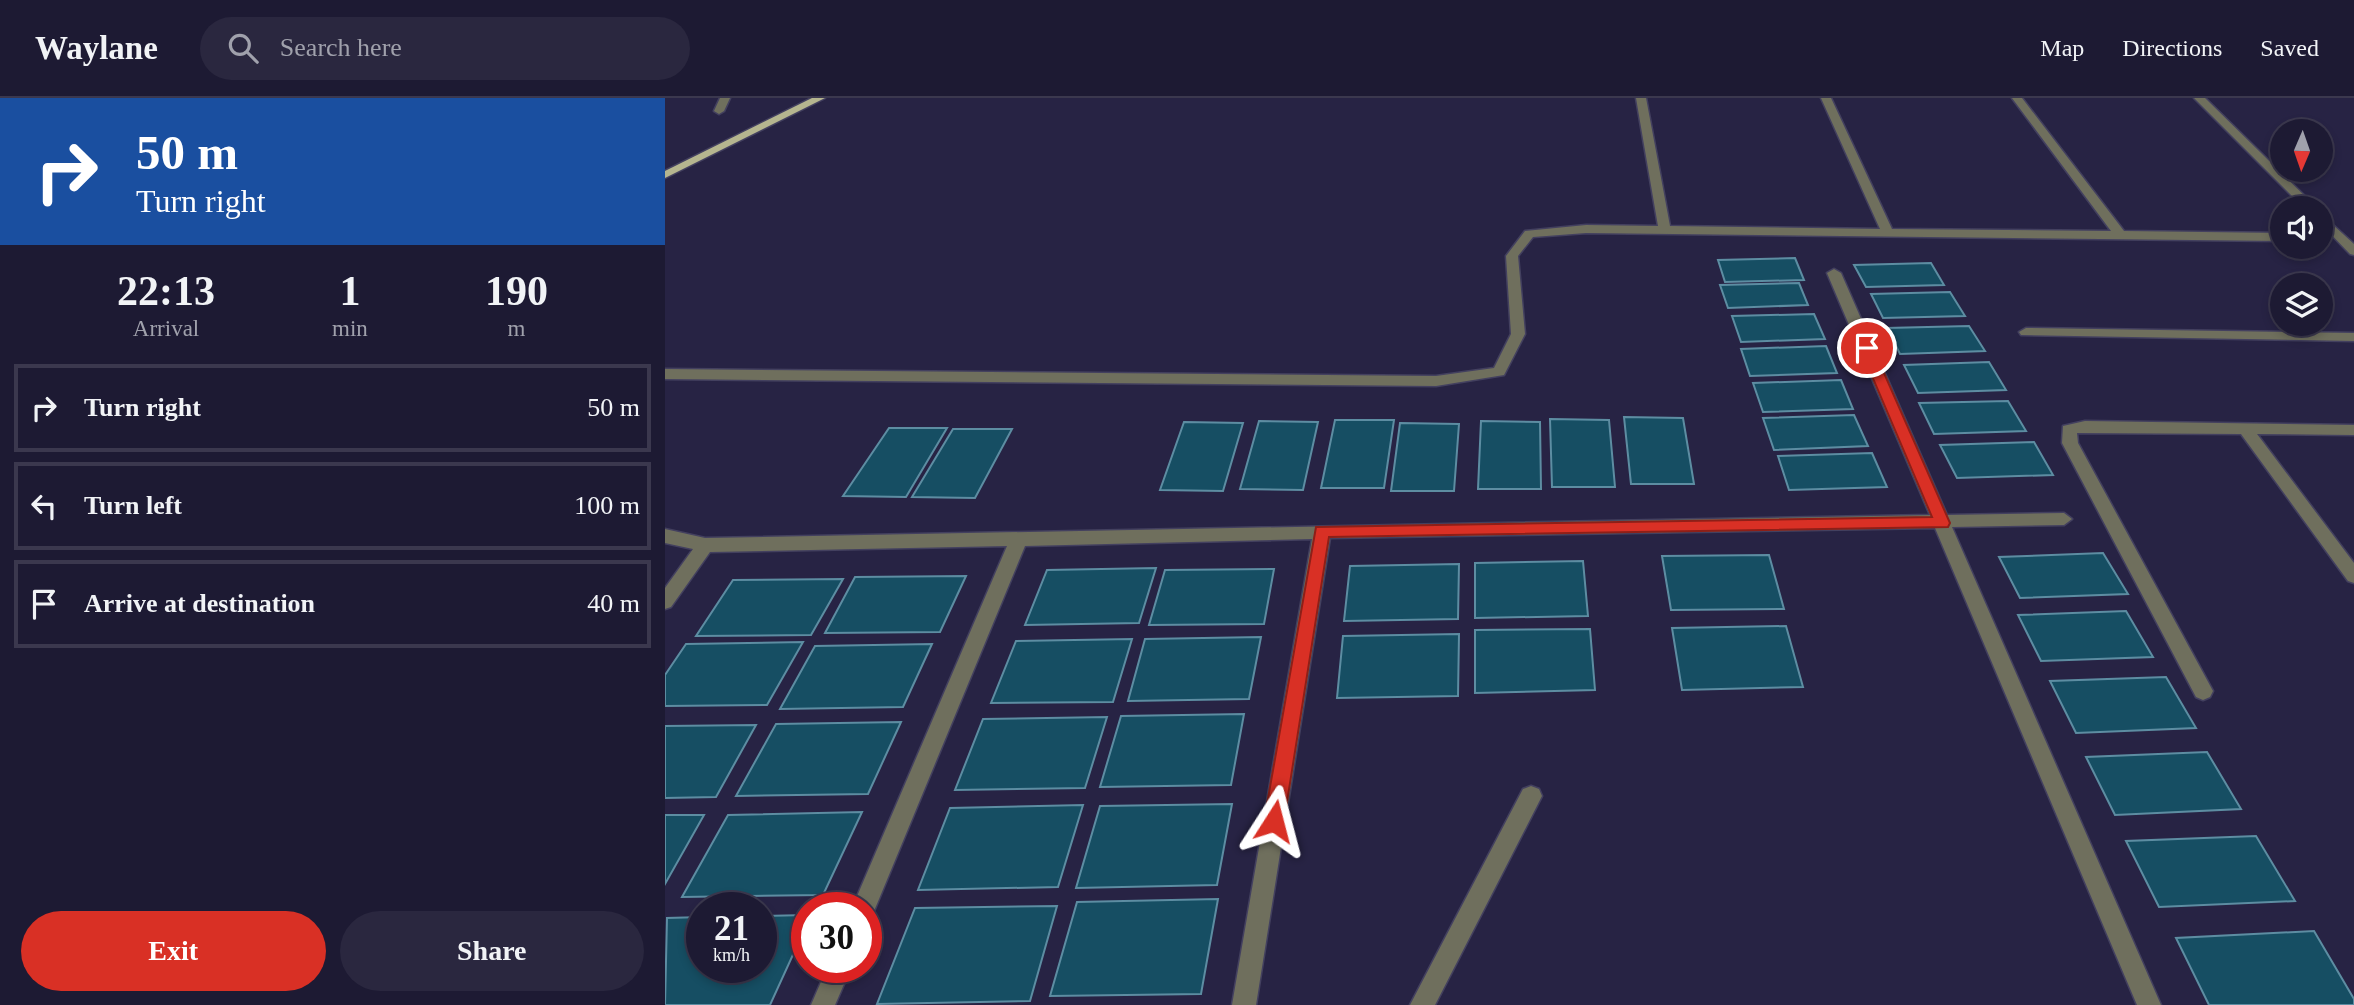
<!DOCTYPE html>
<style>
body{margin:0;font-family:Georgia,serif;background:#2a273f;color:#f1f3f6;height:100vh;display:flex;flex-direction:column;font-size:26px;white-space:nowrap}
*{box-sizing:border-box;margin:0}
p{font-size:23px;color:#a0a1ac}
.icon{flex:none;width:38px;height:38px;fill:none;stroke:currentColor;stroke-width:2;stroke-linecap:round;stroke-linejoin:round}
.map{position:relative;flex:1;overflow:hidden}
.panel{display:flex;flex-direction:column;background:#1d1a33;width:665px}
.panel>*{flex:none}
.guide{background:#1a4fa0;color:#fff;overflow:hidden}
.needle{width:46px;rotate:182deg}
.buttons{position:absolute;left:1605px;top:21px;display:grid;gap:14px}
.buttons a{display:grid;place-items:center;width:63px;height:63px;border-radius:50%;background:#1d1a33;box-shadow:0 4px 10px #0003,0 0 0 2px #3b384e;font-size:35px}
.speed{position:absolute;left:21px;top:794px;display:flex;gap:14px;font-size:35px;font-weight:700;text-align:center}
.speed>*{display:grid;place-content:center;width:91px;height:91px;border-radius:50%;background:#1d1a33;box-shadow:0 4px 10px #0003,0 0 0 2px #3b384e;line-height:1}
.speed small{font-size:18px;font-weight:400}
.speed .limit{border:10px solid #d22;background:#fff;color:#111}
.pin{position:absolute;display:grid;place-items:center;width:60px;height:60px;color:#fff;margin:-30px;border:4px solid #fff;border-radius:50%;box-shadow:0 2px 7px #0007}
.me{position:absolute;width:77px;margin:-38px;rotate:9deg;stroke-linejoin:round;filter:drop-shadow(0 0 5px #0008)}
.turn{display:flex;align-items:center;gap:24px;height:147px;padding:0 21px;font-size:32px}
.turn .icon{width:91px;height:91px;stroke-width:2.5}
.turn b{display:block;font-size:49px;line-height:60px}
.eta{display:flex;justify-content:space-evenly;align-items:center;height:119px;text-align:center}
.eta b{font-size:42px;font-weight:800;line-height:49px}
.action{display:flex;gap:14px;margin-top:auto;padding:14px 21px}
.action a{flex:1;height:80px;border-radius:42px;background:#d93025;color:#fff;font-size:28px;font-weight:800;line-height:80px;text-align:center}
.action a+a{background:#2a273f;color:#f1f3f6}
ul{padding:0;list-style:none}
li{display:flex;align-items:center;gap:21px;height:88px;margin:0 14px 10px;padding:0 7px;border:4px solid #3b384e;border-radius:0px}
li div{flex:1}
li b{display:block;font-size:26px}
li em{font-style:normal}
header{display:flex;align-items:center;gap:42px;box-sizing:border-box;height:98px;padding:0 35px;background:#1d1a33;border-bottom:2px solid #3b384e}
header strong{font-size:33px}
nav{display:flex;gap:38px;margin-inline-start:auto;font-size:24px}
.search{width:490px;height:63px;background:#2a273f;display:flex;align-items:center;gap:18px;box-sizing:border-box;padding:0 24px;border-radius:38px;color:#a0a1ac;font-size:26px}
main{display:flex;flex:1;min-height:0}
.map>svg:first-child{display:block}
.building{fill:#164e63;stroke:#5d8da2;stroke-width:2}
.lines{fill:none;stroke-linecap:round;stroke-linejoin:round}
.minor-casing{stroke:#43405f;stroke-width:3}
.major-casing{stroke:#43405f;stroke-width:3}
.minor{fill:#6f6f5d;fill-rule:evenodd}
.major{fill:#b5b58f;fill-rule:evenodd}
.route{fill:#d93025;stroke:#8d1f18;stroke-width:2}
</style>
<header>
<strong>Waylane</strong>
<div class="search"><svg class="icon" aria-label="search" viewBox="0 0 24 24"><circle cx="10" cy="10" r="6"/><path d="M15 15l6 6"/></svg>Search here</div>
<nav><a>Map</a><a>Directions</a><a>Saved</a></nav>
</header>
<main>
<section class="panel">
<div class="guide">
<div class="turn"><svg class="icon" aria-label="right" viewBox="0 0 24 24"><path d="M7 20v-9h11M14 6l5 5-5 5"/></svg><div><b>50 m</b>Turn right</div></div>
</div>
<div class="eta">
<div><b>22:13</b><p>Arrival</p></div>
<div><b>1</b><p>min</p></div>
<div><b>190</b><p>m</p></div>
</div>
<ul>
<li><svg class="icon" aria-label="right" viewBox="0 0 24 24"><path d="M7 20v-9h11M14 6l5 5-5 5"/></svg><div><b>Turn right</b></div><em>50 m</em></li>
<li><svg class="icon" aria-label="left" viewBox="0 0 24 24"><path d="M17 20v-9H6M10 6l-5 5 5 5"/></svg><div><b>Turn left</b></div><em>100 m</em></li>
<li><svg class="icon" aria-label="arrive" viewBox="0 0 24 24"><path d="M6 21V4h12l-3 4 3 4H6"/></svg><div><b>Arrive at destination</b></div><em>40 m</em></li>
</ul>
<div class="action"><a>Exit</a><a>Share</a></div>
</section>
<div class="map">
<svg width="1689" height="907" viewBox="0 0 1689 907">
<rect width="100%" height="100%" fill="#272344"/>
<path class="building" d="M1130,160l9,22 -79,2 -7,-22z
M1266,165l13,22 -78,2 -12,-22z
M1134,185l9,22 -80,3 -8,-23z
M1285,194l15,24 -82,2 -12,-24z
M1149,216l11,25 -84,3 -9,-26z
M1304,228l16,25 -85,3 -13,-26z
M1161,248l11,27 -87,3 -9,-27z
M1324,264l17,28 -88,3 -14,-28z
M1176,282l12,29 -90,3 -10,-29z
M1343,303l18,30 -92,3 -15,-31z
M1189,317l14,31 -94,4 -11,-32z
M959,319l59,1 11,66h-63z
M885,321l59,1 6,67h-63z
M670,322h59l-10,68h-63z
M594,323l59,1 -15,68 -63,-1z
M816,323l59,1 1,67h-63z
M519,324l59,1 -20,68 -63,-1z
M735,325l59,1 -5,67h-63z
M224,330h58l-41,69 -63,-1z
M288,331h59l-37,69 -63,-1z
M1369,344l19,33 -96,3 -17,-33z
M1207,355l15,34 -98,3 -11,-34z
M1438,455l25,41 -108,4 -21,-41z
M1104,457l15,54 -113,1 -9,-54z
M918,463l5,55 -113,2v-55z
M794,466l-1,55 -114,2 6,-55z
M491,470l-17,55 -114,2 22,-55z
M609,471l-10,55 -115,1 16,-55z
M301,478l-26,56 -115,1 30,-56z
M178,481l-32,56 -115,1 37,-56z
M1461,513l27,46 -112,4 -23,-46z
M1121,528l17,61 -121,3 -10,-62z
M925,531l5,61 -120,3v-63z
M794,536l-1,62 -121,2 6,-62z
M596,539l-12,62 -121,2 17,-62z
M467,541l-19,63 -122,1 25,-62z
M138,544l-36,63 -102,1v-31l21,-31z
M267,546l-29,63 -123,2 35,-63z
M1501,579l30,51 -120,5 -26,-52z
M579,616l-13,71 -131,2 21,-71z
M442,619l-22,71 -130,2 28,-71z
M236,624l-33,72 -132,2 40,-72z
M91,627l-40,72 -51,1v-72z
M1542,654l34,57 -126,6 -29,-58z
M567,706l-15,81 -141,3 24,-82z
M418,707l-25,82 -140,3 32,-82z
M197,714l-39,83 -141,2 46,-82z
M0,717h39l-39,69z
M1591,738l39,65 -136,6 -33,-66z
M553,801l-17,95 -151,2 27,-94z
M392,808l-27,95 -153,3 38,-96z
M142,817v9l-37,81h-105l2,-87 35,-1v51h59v-52z
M1649,833l40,68v6h-145l-33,-67z"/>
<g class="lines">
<g class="minor-casing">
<path id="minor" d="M55,0h10l-6,13 -5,3 -5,-3z
M971,0h10l24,128 210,3 -59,-131h10l61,131 219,2 -99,-133h10l102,133 158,2v8l-696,-8 -53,4 -15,19 7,78 -21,41 -68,11 -771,-7v-10l771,7 58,-8 17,-34 -5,-78 19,-25 61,-6 72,1z
M1529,0h11l112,110h-13z
M1656,116l33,30v11l-4,-1 -29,-30z
M1169,171l7,4 106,242 117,-2 8,6 -8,6 -112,2 209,478h-24l-202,-477 -605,10 -74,467h-24l80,-466 -287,7 -153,370 -6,3v-11h-14l155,-362 -297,6 -39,55 -6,2v-21l28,-39 -28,-6v-14l40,9 1225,-23 -103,-242z
M1361,230l328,5v8l-333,-6 -2,-3z
M1420,323l269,4v10l-97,-1 97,129v20l-6,-2 -107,-147 -164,-1 1,10 135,248 -3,6 -7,3 -7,-3 -134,-254 1,-17z
M866,688l8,3 3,7 -107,209h-25l113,-216z
M162,870h24l-16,37h-24z"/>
</g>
<g class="major-casing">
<path id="major" d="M147,0h13l-160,80v-7z"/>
</g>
<use href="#minor" class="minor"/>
<use href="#major" class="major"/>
</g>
<path class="route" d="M1202,246l6,4 77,175 -2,4 -619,10 -45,284 -3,7 -7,2 -7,-2 -3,-7 52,-294 616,-10 -72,-169z"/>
</svg>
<div class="buttons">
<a><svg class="needle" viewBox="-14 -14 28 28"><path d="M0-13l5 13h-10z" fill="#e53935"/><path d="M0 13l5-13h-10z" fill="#a0a1ac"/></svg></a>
<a><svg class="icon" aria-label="sound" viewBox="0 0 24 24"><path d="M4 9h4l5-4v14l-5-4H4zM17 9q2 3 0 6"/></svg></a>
<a><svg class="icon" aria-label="layers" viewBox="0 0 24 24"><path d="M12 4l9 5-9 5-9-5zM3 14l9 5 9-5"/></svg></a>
</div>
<div class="speed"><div>21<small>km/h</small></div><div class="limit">30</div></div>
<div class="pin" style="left:1202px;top:250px;background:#d93025"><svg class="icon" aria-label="arrive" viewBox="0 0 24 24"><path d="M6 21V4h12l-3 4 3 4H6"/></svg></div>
<svg class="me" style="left:609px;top:723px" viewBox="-20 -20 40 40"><path d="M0-17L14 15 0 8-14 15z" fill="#d93025" stroke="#fff" stroke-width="4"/></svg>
</div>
</main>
